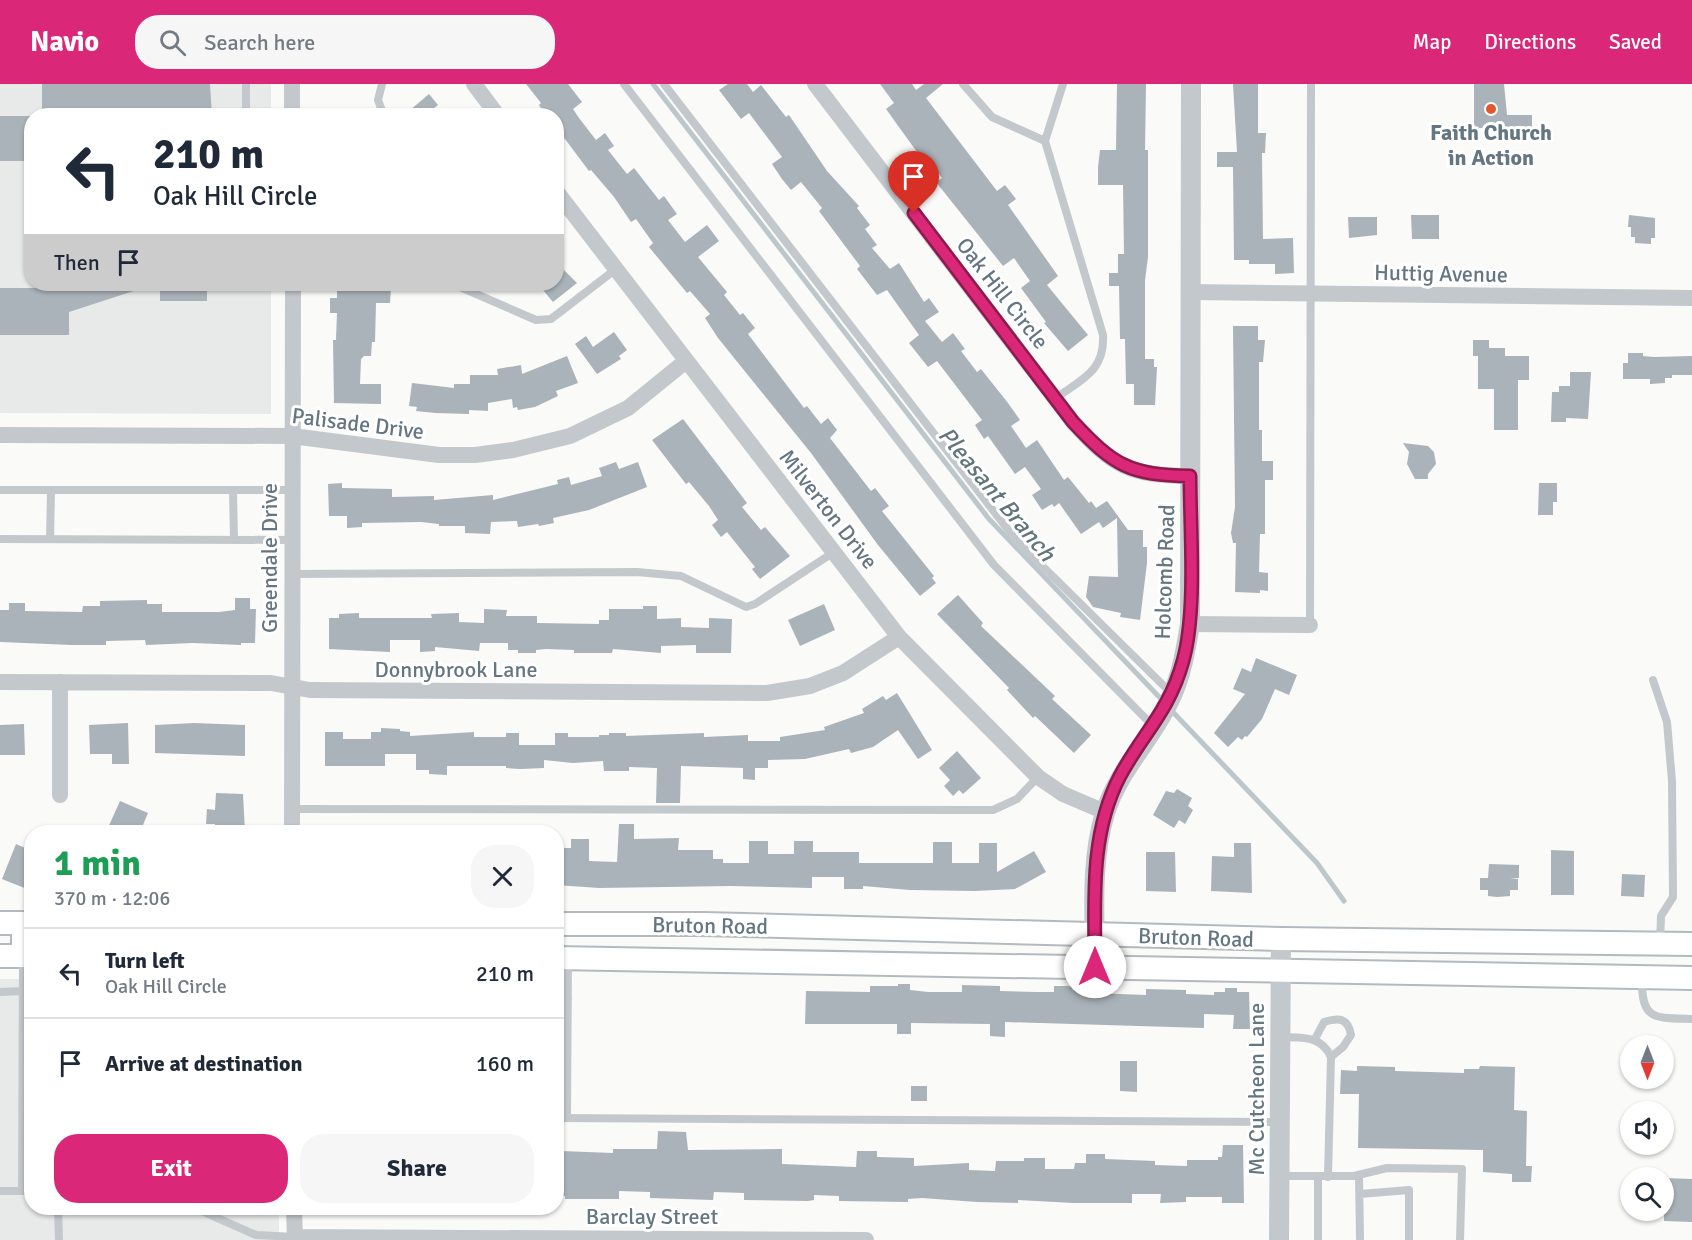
<!DOCTYPE html>
<meta charset="utf-8">
<style>
body{margin:0;font-family:Signika,sans-serif;background:#f6f6f7;color:#1f2937;height:100vh;display:flex;flex-direction:column;font-size:22px;white-space:nowrap}
*{box-sizing:border-box;margin:0}
p{font-size:20px;color:#747a83}
.icon{flex:none;width:33px;height:33px;fill:none;stroke:currentColor;stroke-width:2;stroke-linecap:round;stroke-linejoin:round}
.map{position:relative;flex:1;overflow:hidden}
.side{position:absolute;left:24px;top:741px;width:540px;height:390px;display:flex;flex-direction:column;background:#fff;border-radius:24px;box-shadow:0 2px 4px #0004}
.side>*{flex:none}
.hud{position:absolute;left:24px;top:24px;width:540px;height:183px;border-radius:24px;box-shadow:0 2px 4px #0004;background:#fff;color:#1f2937;overflow:hidden}
.needle{width:39px;rotate:180deg}
.fabs{position:absolute;left:1620px;top:951px;display:grid;gap:12px}
.fabs a{display:grid;place-items:center;width:54px;height:54px;border-radius:50%;background:#fff;box-shadow:0 2px 4px #0004;font-size:30px}
.pin{position:absolute;display:grid;place-items:center;width:51px;height:51px;color:#fff;margin:-62px -26px;border-radius:50% 50% 50% 0;rotate:-45deg;box-shadow:0 0 6px #0007}
.pin .icon{rotate:45deg}
.me{position:absolute;width:66px;margin:-33px;rotate:0deg;stroke-linejoin:round;filter:drop-shadow(0 0 4px #0008)}
.turn{display:flex;align-items:center;gap:21px;height:126px;padding:0 30px;font-size:27px}
.turn .icon{width:78px;height:78px;stroke-width:2.5}
.turn b{display:block;font-size:42px;line-height:51px}
.then{display:flex;align-items:center;height:57px;padding:0 30px;background:#0003;gap:12px;font-size:22px}
.round{display:grid;place-items:center;flex:none;width:63px;height:63px;border-radius:24px;background:#f6f6f7}
.overview{display:flex;align-items:center;justify-content:space-between;height:102px;padding:0 30px}
h1{font-size:36px;font-weight:700;line-height:45px;color:#1e9e55}
.button{display:flex;gap:12px;margin-top:auto;padding:12px 30px}
.button a{flex:1;height:69px;border-radius:24px;background:#db2777;color:#fff;font-size:24px;font-weight:700;line-height:69px;text-align:center}
.button a+a{background:#f6f6f7;color:#1f2937}
ul{padding:0;list-style:none}
li{display:flex;align-items:center;gap:18px;height:90px;padding:0 30px;border-top:2px solid #e0e1e3}
li div{flex:1}
li b{display:block;font-size:22px}
li em{font-style:normal}
header{display:flex;align-items:center;gap:36px;box-sizing:border-box;height:84px;padding:0 30px;background:#db2777;color:#fff}
header strong{font-size:28px}
nav{display:flex;gap:33px;margin-inline-start:auto;font-size:21px}
.search{width:420px;height:54px;background:#f6f6f7;display:flex;align-items:center;gap:15px;box-sizing:border-box;padding:0 21px;border-radius:24px;color:#747a83;font-size:22px}
.map>svg:first-child{display:block}
.built{fill:#e8e9e9}
.lines{fill:none;stroke-linecap:round;stroke-linejoin:round}
.stream{stroke:#bbc7cb;stroke-width:5}
.building{fill:#aab3b9}
.secondary-casing{stroke:#b3babf;stroke-width:26}
.service{stroke:#c3c8cc;stroke-width:8}
.minor{stroke:#c3c8cc;stroke-width:16}
.tertiary{stroke:#c3c8cc;stroke-width:20}
.secondary{stroke:#fff;stroke-width:22}
.route-casing{stroke:#8e194d;stroke-width:15}
.route{stroke:#db2777;stroke-width:10}
.poi-dot{fill:#e4572e;stroke:#fff;stroke-width:2}
.labels{text-anchor:middle;stroke-width:6;stroke-linejoin:round;paint-order:stroke}
.poi-label{font-size:22px;font-weight:bold;fill:#657683;stroke:#fff}
.street-label{font-size:22px;fill:#657683;stroke:#fff}
.water-label{font-size:24px;font-style:italic;fill:#60757c;stroke:#fff}
</style>
<header>
<strong>Navio</strong>
<div class="search"><svg class="icon" aria-label="search" viewBox="0 0 24 24"><circle cx="10" cy="10" r="6"/><path d="M15 15l6 6"/></svg>Search here</div>
<nav><a>Map</a><a>Directions</a><a>Saved</a></nav>
</header>
<div class="map">
<svg width="1692" height="1156" viewBox="0 0 1692 1156">
<rect width="100%" height="100%" fill="#fafaf8"/>
<path class="built" d="M0,0h271v31l-239,1v168h239v130l-271,-1z
M0,895h31l1,229h247v32h-279z"/>
<g class="lines">
<path class="stream" d="M653,0l336,435 175,183
M1170,625l147,154 27,38"/>
</g>
<path class="building" d="M42,0h168l2,32h-170z
M526,0h42l14,18 -9,7 6,9 17,22 9,-7 9,13 -6,4 19,24 7,-6 25,32 5,-4 13,18 -9,6 17,22 22,-17 12,16 -21,16 29,35 -3,3 16,20 3,-2 12,15 -7,6 56,74 3,-2 14,18 7,-6 9,12 -7,8 41,53 4,-3 14,18 -7,5 52,65 -2,2 4,5 -16,13 -42,-51 -67,-92 -93,-115 -13,-20 5,-4 -20,-23 -3,2 -38,-46 4,-4 -17,-24 -5,3 -17,-25 -23,-27 -2,1 -33,-44v-11h-10l-7,-11 2,-2z
M728,0h19l6,8 8,-7 25,32 3,-2 38,56 32,35 -2,2 13,17 -5,4 12,16 -5,3 18,21 9,-6 25,39 5,-4 10,14 -14,9 17,21 11,-9 12,16 -4,2 16,21 4,-3 27,34 12,17 -9,6 15,22 11,-8 27,40 4,-3 21,26 2,-2 5,7 11,-7 21,29h15v17h4v16l-7,57 -20,-3 1,-4 -28,-6 -7,-10 3,-21 29,1 -1,-59 -14,10 -4,-6 -18,12 -22,-31 -5,4 -2,-3 -10,6 -10,-15 9,-6 -16,-22 -10,7 -27,-38 -4,3 -9,-14 7,-5 -45,-59 -9,6 -19,-24 10,-8 -32,-45 -10,5 -20,-26 3,-3 -41,-55 3,-3 -21,-26 -10,8 -9,-11 -10,-15 10,-7 -33,-44 -8,6 -22,-29z
M880,0h32l4,6 8,-6h19l-17,14 71,93 8,-6 11,14 -8,6 50,71 -11,9 41,50 -20,16 -24,-28 2,-1 -25,-34 9,-7 -16,-23 -11,8 -67,-84 6,-4 -17,-21 -3,2 -36,-50 8,-6z
M1117,0h29l-1,66h3v107l-3,23v79h9v8h3l-2,38h-21v-21h-8l-1,-45h-5l-1,-53h-10v-13h9v-19h6l-1,-69h-25v-18l2,-17h16z
M1233,0h25v49h8l-1,20h-3l1,86 30,-1 1,35 -19,1v-10h-26v-4h-15l-1,-93h-16v-15h20z
M1474,0h30l3,31h25v13h-58z
M429,10l9,11 -4,3 7,8h-38z
M0,32h32v45h-32z
M1411,131h28v24h-27z
M1629,131l26,3v20h-4v6l-16,-1v-6h-4v-10h-3z
M1348,133h29v18l-28,3z
M556,178l21,21 -24,19 -15,-18h18z
M45,200h103l1,2 -80,26v23h-69v-47h45z
M160,200h47v17h-47z
M337,200h39v3h15l-1,16h-14l-1,39h-3l-1,14h-7l-3,3 -1,25h21v20l-47,-1 -1,-63h3l1,-27h-7v-15h7z
M1233,242h25v14h7l-2,22h-4v68h3v31h11v19h-8v54h-5l-1,38 9,1v18l-8,-1v3l-25,-1 1,-49h-3l-2,-10 4,-26z
M614,248l13,18 -8,6 2,3 -24,15 -22,-30 11,-8 7,11z
M1473,256h16v8h16v8h24v24h-11v50h-24v-41h-16v-33h-5z
M1628,269h15v3l11,1 38,-1v19h-20v3h-7v5l-15,1v-5h-27v-16h5z
M567,272l11,27 -22,8 2,5 -23,11 -17,3 -1,-3 -4,1 -1,-9 -24,4v8l-19,-1v4l-34,-1 -19,-2 1,-4 -8,-1 3,-23 42,5v-4h16v-9h28l-1,-6 24,-4 1,9z
M1570,288h21l-3,47 -22,-1v4h-15l1,-30h7v-6h11z
M683,335l64,84 -5,4 19,23 4,-3 25,29 -30,23 -8,-10 3,-2 -28,-35 -6,5 -9,-12 6,-5 -9,-14 -20,-24 -3,2 -34,-44z
M1403,359l25,3 6,6 2,12 -8,10v5h-13l-8,-15 2,-12z
M616,378l3,7 19,-7 9,25 -58,23 -36,8 1,5 -15,3 -1,-2 -20,3 -1,-6 -26,1 -1,12 -25,-1v-7h-26v-2l-18,-2 -59,1v4l-15,1v-12h-18l-1,-32 14,-1v5l50,1v8l42,-1v4l59,-5v5l65,-16 -1,-4 12,-3 2,8 31,-9 -3,-8z
M1539,399h18v19h-4v13h-15z
M958,511l25,28 -2,3 74,70 -3,3 39,36 -17,18 -39,-37 -2,2 -26,-28 2,-2 -72,-74z
M235,514h15v11h6l-1,34h-14v2l-48,-2 -47,2 -1,-5 -39,1v4h-35l-71,-3v-32h9v-7h16v8l57,1 1,-6h17v-5l47,-1v4h15v8h57l16,-2z
M824,520l11,26 -35,16 -12,-26z
M643,522h14v13l24,-1v9l28,1v-10l23,1 -1,34h-35v-8l-35,1v7l-48,-4 -1,4h-38v-3l-28,-1 -10,1v3h-18v-3h-10v-7h-28l-1,8 -44,-4v4l-15,1v-12h-30v12l-61,-3v-31h10v-4l20,-1v5h73l-1,-4 28,-1v9l25,1v-14l23,1 -1,6h31v7l62,1v-4h10v-11h34z
M1256,574l41,17 -8,20 -14,-6 -13,30 -15,18 -2,-1 -3,4 -4,-3 -10,10 -14,-14 31,-39 -12,-5 9,-21 9,4z
M897,609l35,57 -14,9 -20,-29 -25,17 -22,6 -2,-4 -44,10 -37,1v8h-13v12l-12,-1v-11l-62,-2 -1,37h-24l1,-35 -28,-1v4h-25l-1,-10 -30,2 -29,-3v8l-24,1 -14,-1v-2h-59v9l-18,-1v-4h-13v-16h-31v12h-60v-34h18v7h28v-7h10v-4l19,1v2l10,1v4l64,-4v5h32v-4h13v12h36v-12h13v4h31v-2h10v-2h17v3l78,-3v4l44,-2v6h32v-4l45,-7 -1,-3 40,-14 -2,-4 21,-13 3,4z
M128,639l1,41h-17v-10h-22l-1,-29z
M194,639l51,2v31l-90,-3v-28z
M24,640l1,31h-25v-30z
M957,667l24,27 -18,16 -4,-4 -6,6 -9,-10 6,-6 -11,-12z
M1177,705l15,9 -4,8 5,4 -8,14 -6,-4 -5,8 -21,-13 13,-24 8,2z
M216,709l27,1 2,38h-30v-8h-9l1,-15 8,1z
M120,717l28,12 -8,19h-34z
M619,740h15v15l45,-1 -1,12h35v9h10v4h26v-22h19v13h26v-13h19v11h46v11h74v-21h19v21h27v-20h18v29l37,-21 12,21 -31,17 -40,2 -65,-1 -47,-4v3h-19v-12h-32v11l-81,-2 -132,2 -43,-3 1,-37h14v-9h18v22l28,1z
M1234,759h17l1,50 -41,-2 1,-35 22,1z
M16,760l16,7v40l-30,-12z
M1551,766l23,1v44h-23z
M1146,768h29l1,40 -30,-1z
M1489,780l30,1v13h-9l8,1v11h-8v6l-13,1 -9,-1v-6h-8v-12h8z
M1622,790l23,1 -1,22 -23,-1z
M898,900h12v6l18,2h34v-7l38,1v5l36,1h18v-6h12l27,2v5l53,2v-6l40,1v4l28,1v-3h11v-4h12v4h12l1,37h-17l1,-14 -30,-1v14l-199,-6v15l-15,-1v-12l-79,-1v11h-14v-10h-92l1,-33 64,1v-6h28z
M1120,977h17v31l-17,-1z
M1357,982l38,1v4l69,2v-4h15l1,-3 35,1 -1,43 13,1 -1,55h6l-1,16h-19v-8l-29,-2v-22l-125,-2 1,-54h-19l1,-24 16,1z
M911,1002h16v15h-16z
M658,1047l28,1 2,18 94,-1v15l74,3 1,-16h20v6l37,1v8l55,-3v7l26,1 1,-10h28v-3h21v11h29l1,-6h11v-9h19v5l50,2v4l32,1v-6h31v-3h4l1,-12h20l1,58h-22v-6h-36v5l-26,1 1,-9h-29v9h-59l-55,-3v3l-41,-1 -55,-4 -14,1v3l-69,-1v-5l-25,-1v5l-6,1 -64,-1v-7l-30,-1 -1,8 -63,-2v-6l-31,-1v8h-54v-3l-9,-1v-22h5v-22l52,2v-4h44z
M1664,1094l28,1v43l-28,-1z"/>
<g class="lines">
<g class="secondary-casing">
<path id="secondary" d="M0,839h32
M23,839v33
M556,840h147l578,15 411,5
M0,872h32
M556,874l1136,20"/>
</g>
<path class="service" d="M382,0l-4,16 6,16
M624,0l370,481 159,161
M664,0l352,456 156,154
M963,0l29,33 53,24 58,194c2,36 -21,44 -47,63
M246,32v-32
M1045,57l18,-57
M453,200l83,36 15,-1 65,-50
M0,406h292
M233,406l1,50
M0,455l292,1
M50,455l1,-49
M293,490l344,-2 44,4 65,31 9,-3 79,-52
M1310,541l1,-541
M1653,596l14,42 5,59 1,116 -12,19 -1,27
M292,725l701,1 24,-11 21,-22
M1642,894c-1,43 13,40 50,41
M0,908l22,-1
M556,915h12
M1281,953c22,1 40,-2 50,20l-3,120
M1315,955l9,-17c15,-5 24,-4 27,13l-8,12 -12,10
M556,1034l724,4
M567,1034l1,-159
M1359,1091l1,65
M1280,1092h74l33,-8 75,1 -2,71
M1318,1093v63
M0,1107h32
M22,1107l1,-234
M1360,1110l49,-4v50
M58,1124l1,32
M195,1124l61,27 39,2"/>
<path class="minor" d="M474,0l24,32
M815,0l258,338c41,45 55,53 117,54
M292,32v-32
M556,107l343,446 139,140 25,17 42,18
M1189,208l503,6
M0,351l292,1 147,19h36l38,-5 57,-14 58,-28 58,-47
M1190,540l120,1
M0,598l271,1 39,7 457,3 43,-7 33,-13 56,-36
M60,598v113
M292,748l1,-548
M294,1124l1,32
M295,1153l571,3"/>
<path class="tertiary" d="M1095,883c0,-50 -5,-105 10,-154 14,-45 49,-76 67,-118 10,-22 14,-47 18,-71l1,-540
M1279,1156l2,-301"/>
<use href="#secondary" class="secondary"/>
</g>
<g class="lines">
<g class="route-casing">
<path id="route" d="M914,129l159,209c41,44 57,53 117,54 0,54 7,135 -7,185 -14,51 -40,72 -63,115 -31,59 -25,126 -25,191"/>
</g>
<use href="#route" class="route"/>
</g>
<circle class="poi-dot" cx="1491" cy="25" r="6"/>
<g class="labels">
<g class="poi-label">
<text x="1491" y="56">Faith Church<tspan x="1491" dy="25">in Action</tspan></text>
</g>
<g class="street-label">
<text transform="translate(1441 189) rotate(1)" y="8">Huttig Avenue</text>
<text transform="translate(1003 209) rotate(52)" y="8">Oak Hill Circle</text>
<text transform="translate(358 339) rotate(7)" y="8">Palisade Drive</text>
<text transform="translate(829 425) rotate(52)" y="8">Milverton Drive</text>
<text transform="translate(269 474) rotate(-90)" y="8">Greendale Drive</text>
<text transform="translate(1164 488) rotate(-88)" y="8">Holcomb Road</text>
<text x="456" y="593">Donnybrook Lane</text>
<text transform="translate(710 841) rotate(1)" y="8">Bruton Road</text>
<text transform="translate(1196 853) rotate(2)" y="8">Bruton Road</text>
<text transform="translate(1256 1005) rotate(-90)" y="8">Mc Cutcheon Lane</text>
<text x="652" y="1140">Barclay Street</text>
</g>
<g class="water-label">
<text transform="translate(997 410) rotate(50)" y="8">Pleasant Branch</text>
</g>
</g>
</svg>
<div class="fabs">
<a><svg class="needle" viewBox="-14 -14 28 28"><path d="M0-13l5 13h-10z" fill="#e53935"/><path d="M0 13l5-13h-10z" fill="#747a83"/></svg></a>
<a><svg class="icon" aria-label="sound" viewBox="0 0 24 24"><path d="M4 9h4l5-4v14l-5-4H4zM17 9q2 3 0 6"/></svg></a>
<a><svg class="icon" aria-label="search" viewBox="0 0 24 24"><circle cx="10" cy="10" r="6"/><path d="M15 15l6 6"/></svg></a>
</div>
<div class="pin" style="left:914px;top:129px;background:#d93025"><svg class="icon" aria-label="arrive" viewBox="0 0 24 24"><path d="M6 21V4h12l-3 4 3 4H6"/></svg></div>
<svg class="me" style="left:1095px;top:883px" viewBox="-20 -20 40 40"><circle r="19" fill="#fff"/><path d="M0-13L10 11 0 6-10 11z" fill="#db2777"/></svg>
<div class="hud">
<div class="turn"><svg class="icon" aria-label="left" viewBox="0 0 24 24"><path d="M17 20v-9H6M10 6l-5 5 5 5"/></svg><div><b>210 m</b>Oak Hill Circle</div></div>
<div class="then">Then<svg class="icon" aria-label="arrive" viewBox="0 0 24 24"><path d="M6 21V4h12l-3 4 3 4H6"/></svg></div>
</div>
<section class="side">
<div class="overview"><div><h1>1 min</h1><p>370 m · 12:06</p></div><a class="round"><svg class="icon" aria-label="close" viewBox="0 0 24 24"><path d="M6 6l12 12M18 6L6 18"/></svg></a></div>
<ul>
<li><svg class="icon" aria-label="left" viewBox="0 0 24 24"><path d="M17 20v-9H6M10 6l-5 5 5 5"/></svg><div><b>Turn left</b><p>Oak Hill Circle</p></div><em>210 m</em></li>
<li><svg class="icon" aria-label="arrive" viewBox="0 0 24 24"><path d="M6 21V4h12l-3 4 3 4H6"/></svg><div><b>Arrive at destination</b></div><em>160 m</em></li>
</ul>
<div class="button"><a>Exit</a><a>Share</a></div>
</section>
</div>
